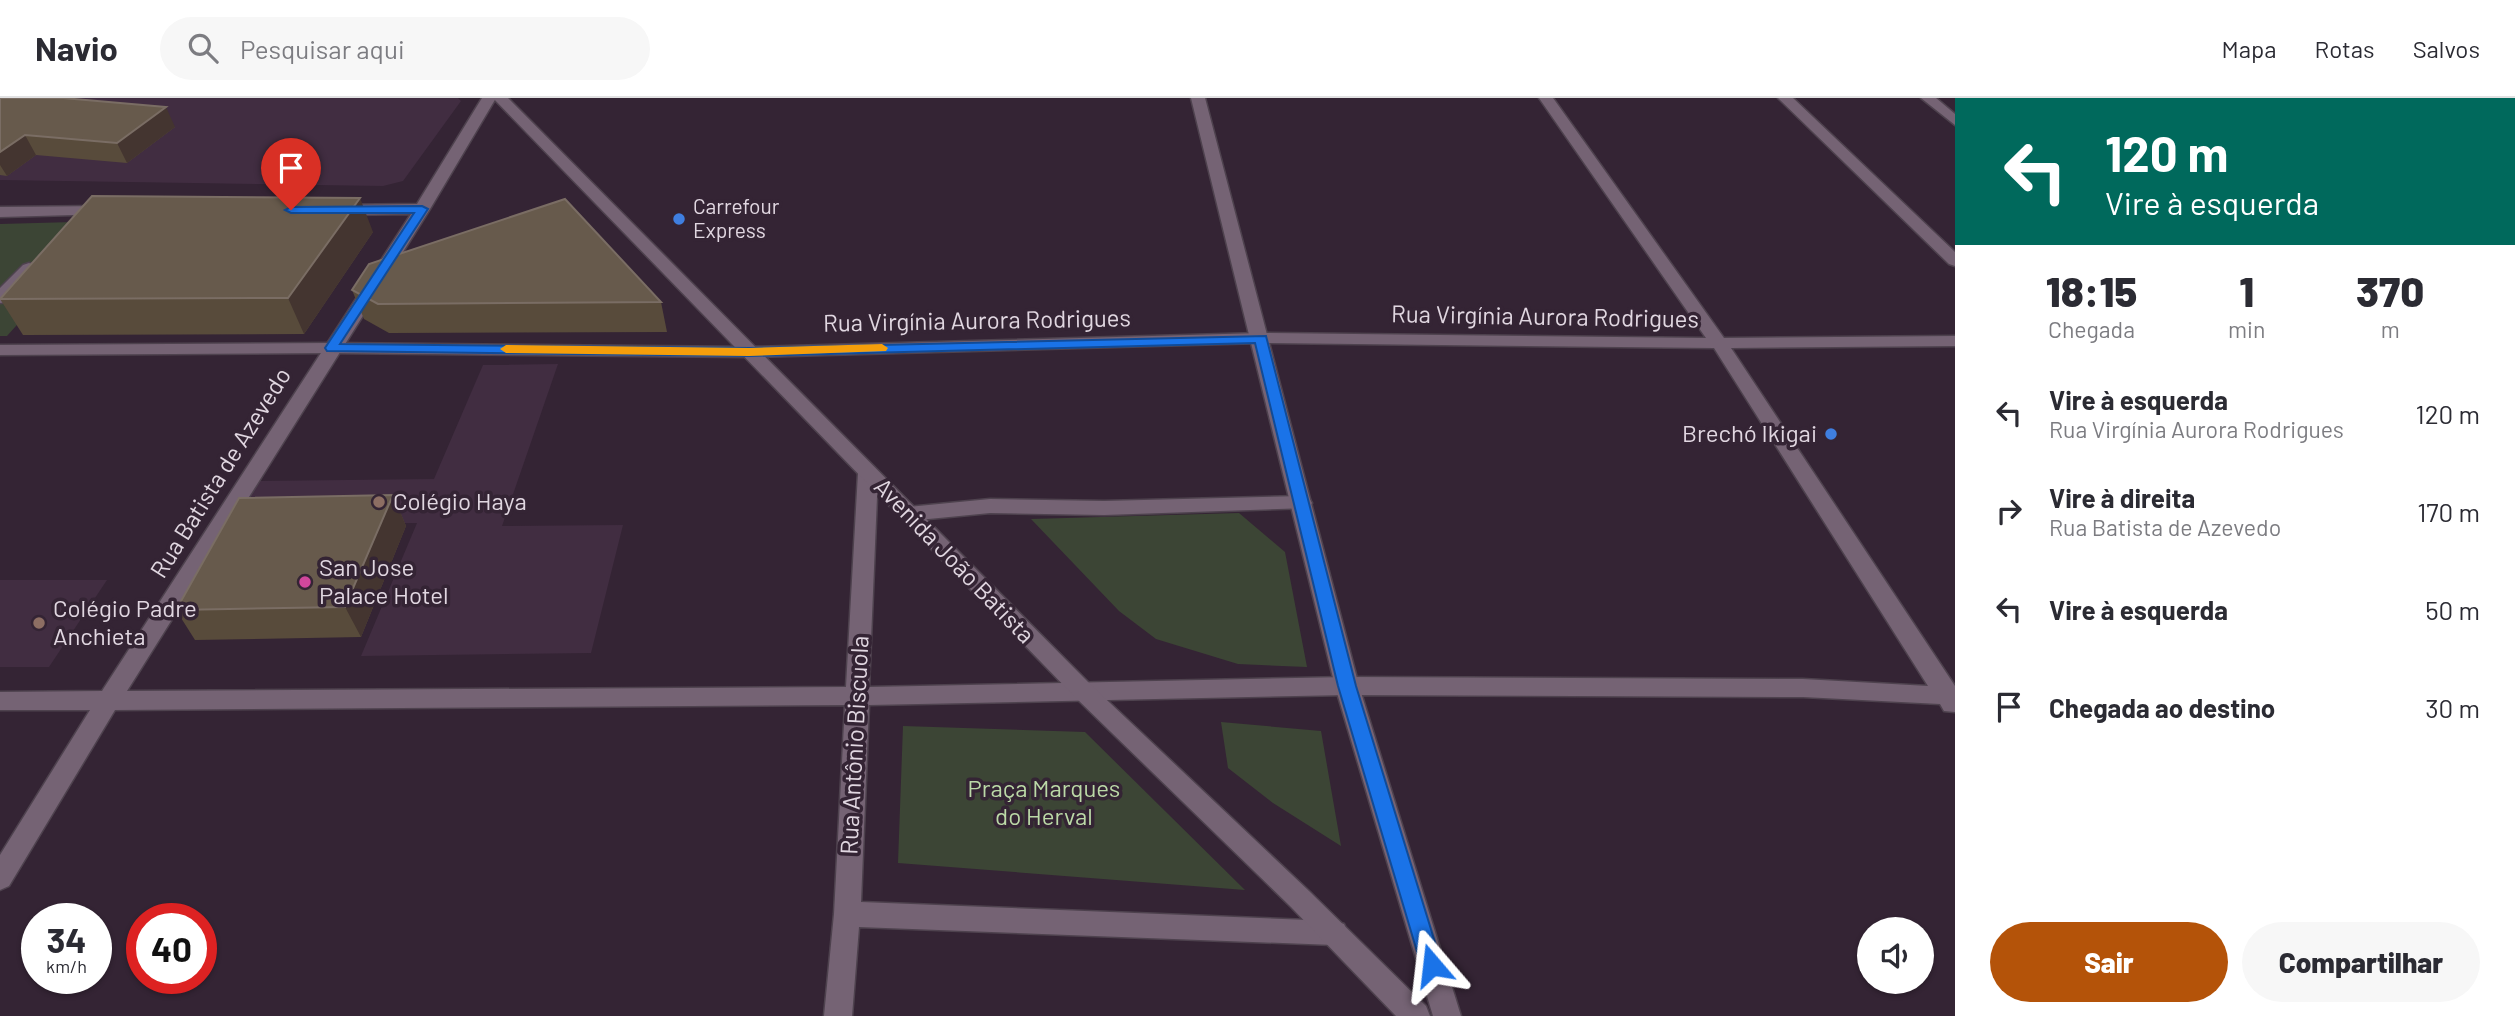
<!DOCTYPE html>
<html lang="pt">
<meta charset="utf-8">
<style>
body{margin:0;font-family:Barlow,sans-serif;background:#f7f7f7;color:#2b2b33;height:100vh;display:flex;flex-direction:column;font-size:26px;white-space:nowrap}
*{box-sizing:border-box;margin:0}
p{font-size:23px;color:#7c7c81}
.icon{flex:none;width:38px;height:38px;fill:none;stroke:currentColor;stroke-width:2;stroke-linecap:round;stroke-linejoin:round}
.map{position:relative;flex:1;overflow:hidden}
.sheet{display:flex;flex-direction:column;background:#fff;width:560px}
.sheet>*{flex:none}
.banner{background:#00695c;color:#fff;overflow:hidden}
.fabs{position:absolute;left:1857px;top:819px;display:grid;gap:14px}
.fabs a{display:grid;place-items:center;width:77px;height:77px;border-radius:50%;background:#fff;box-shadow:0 2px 5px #0004;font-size:35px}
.speed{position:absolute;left:21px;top:805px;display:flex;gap:14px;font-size:35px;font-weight:700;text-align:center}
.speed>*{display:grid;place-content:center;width:91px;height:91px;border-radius:50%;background:#fff;box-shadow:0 2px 5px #0004;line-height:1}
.speed small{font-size:18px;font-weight:400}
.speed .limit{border:10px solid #d22;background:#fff;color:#111}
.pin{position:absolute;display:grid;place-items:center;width:60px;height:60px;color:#fff;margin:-72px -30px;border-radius:50% 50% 50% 0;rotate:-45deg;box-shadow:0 0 7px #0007}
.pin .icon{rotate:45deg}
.me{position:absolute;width:77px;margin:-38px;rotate:343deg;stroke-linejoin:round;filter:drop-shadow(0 0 5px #0008)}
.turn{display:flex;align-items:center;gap:24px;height:147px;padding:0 35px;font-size:32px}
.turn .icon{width:91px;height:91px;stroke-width:2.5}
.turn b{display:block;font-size:49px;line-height:60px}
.eta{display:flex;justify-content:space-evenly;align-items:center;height:119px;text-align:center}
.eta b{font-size:42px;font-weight:800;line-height:49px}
.action{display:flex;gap:14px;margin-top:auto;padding:14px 35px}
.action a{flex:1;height:80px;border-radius:42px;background:#b45309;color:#fff;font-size:28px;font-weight:800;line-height:80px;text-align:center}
.action a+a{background:#f7f7f7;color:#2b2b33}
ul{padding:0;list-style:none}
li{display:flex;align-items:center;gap:21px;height:98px;padding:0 35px}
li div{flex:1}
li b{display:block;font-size:26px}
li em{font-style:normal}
header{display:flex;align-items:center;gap:42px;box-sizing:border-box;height:98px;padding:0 35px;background:#fff;border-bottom:2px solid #e1e1e2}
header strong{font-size:33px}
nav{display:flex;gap:38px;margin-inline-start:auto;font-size:24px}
.search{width:490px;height:63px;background:#f7f7f7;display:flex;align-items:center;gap:18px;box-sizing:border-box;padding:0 24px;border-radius:38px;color:#7c7c81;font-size:26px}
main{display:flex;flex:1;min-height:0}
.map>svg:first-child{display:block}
.built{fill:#412d41}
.green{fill:#3c4535}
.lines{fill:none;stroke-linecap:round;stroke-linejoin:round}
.service-casing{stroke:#4e424e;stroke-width:3}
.minor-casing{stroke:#4e424e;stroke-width:3}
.tertiary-casing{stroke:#4e424e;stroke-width:3}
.secondary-casing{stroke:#4e424e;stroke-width:3}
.service{fill:#756374;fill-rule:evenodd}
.minor{fill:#756374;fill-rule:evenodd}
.tertiary{fill:#756374;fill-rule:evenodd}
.secondary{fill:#756374;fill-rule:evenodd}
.wall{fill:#584b3b}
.shaded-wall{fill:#443530}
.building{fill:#675a4c;stroke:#7a6d64;stroke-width:2}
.route{fill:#1a73e8;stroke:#114b97;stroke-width:2}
.slow{fill:#f59e0b}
.shop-dot{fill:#3f7fe0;stroke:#342434;stroke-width:2.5}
.education-dot{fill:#8d6e63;stroke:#342434;stroke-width:2.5}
.hotel-dot{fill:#d1479c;stroke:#342434;stroke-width:2.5}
.labels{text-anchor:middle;stroke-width:7;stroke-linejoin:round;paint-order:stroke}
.far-poi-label{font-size:21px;fill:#e1d7e1;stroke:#342434;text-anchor:start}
.street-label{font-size:24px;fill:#e1d7e1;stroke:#342434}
.poi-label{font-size:24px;fill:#e1d7e1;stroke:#342434;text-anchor:start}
.park-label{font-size:24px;fill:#bbd9a7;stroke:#342434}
</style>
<header>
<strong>Navio</strong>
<div class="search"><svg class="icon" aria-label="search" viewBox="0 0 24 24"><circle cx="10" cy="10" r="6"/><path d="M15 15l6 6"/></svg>Pesquisar aqui</div>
<nav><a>Mapa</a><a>Rotas</a><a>Salvos</a></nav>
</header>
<main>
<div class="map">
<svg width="1955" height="918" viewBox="0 0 1955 918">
<rect width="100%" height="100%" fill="#342434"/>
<path class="built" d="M0,0h458l3,3 -58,80 -20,5 -383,-6z
M558,266l-56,162 121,-1 -32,128 -230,3 56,-133 -183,2 25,-44 175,-2 49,-114z
M0,482h107l-58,87h-49z"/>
<path class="green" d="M110,123l-103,115h-7v-112z
M1239,415l46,39 22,115 -69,-3 -82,-25 -37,-28 -88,-92z
M1221,624l100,9 20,115 -68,-43 -45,-35z
M903,628l182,6 160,158 -347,-27z"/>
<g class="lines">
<g class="service-casing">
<path id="service" d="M1921,0h15l19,16v11z
M29,165l6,2v6l-29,31 -6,1v-15l23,-23z
M1302,398l7,2 3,5 -3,5 -205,7 -114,-2 -82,8 -10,-7 10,-7 82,-8 114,2z"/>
</g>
<g class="minor-casing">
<path id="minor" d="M482,0h14l-66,111 -303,482 719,-4 12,-214 10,-6 10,6 -9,214 478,-10 456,2 125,7 -214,-338 -453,-5 -512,14 -9,-5 9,-5 512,-14 445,5 -167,-240h14l171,240 231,-2v10l-224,2 224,338v26l-11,-1 -4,-7 -137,-7 -456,-2 -478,10 -8,197 473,19 10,3 4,9 -4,9 -10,3 -475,-18 -7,89h-28l10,-102 11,-209 -730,5 -106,176 -9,4v-35l90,-145h-90v-18l102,-1 309,-477 -74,1 -8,-5 8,-5 80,-1z
M1778,0h15l162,154v14l-6,-2z
M105,108l5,2v6l-110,3v-10z"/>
</g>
<g class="tertiary-casing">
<path id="tertiary" d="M1191,0h14l154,588 102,330h-28l-98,-330z
M331,245l418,4 9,5 -9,5 -418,-4 -331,2v-10z"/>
</g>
<g class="secondary-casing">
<path id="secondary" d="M493,0h15l583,587 218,206 117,115 4,10h-34l-105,-109 -216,-210z"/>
</g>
<use href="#service" class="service"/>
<use href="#minor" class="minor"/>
<use href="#tertiary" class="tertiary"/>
<use href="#secondary" class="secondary"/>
</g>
<path class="wall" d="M0,0l175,29 -48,36 -91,-8 -29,21 -7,-1z
M373,134l-69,102 -281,1 -23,-36z
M352,192l309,12 6,30 -278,1 -25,-14z
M393,397l13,31 -45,111 -166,3 -19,-30z"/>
<path class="shaded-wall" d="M166,9l9,20 -48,36 -10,-20z
M25,37l11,20 -29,21 -7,-11v-13z
M360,100l13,34 -69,102 -16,-36z
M393,397l13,31 -45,111 -16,-30z"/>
<path class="building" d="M0,0h63l103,9 -49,36 -92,-8 -25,17z
M92,98l268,2 -72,100 -288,1z
M565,101l96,103 -283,2 -26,-14 17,-26z
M393,397l-48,112 -169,3 63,-112z"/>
<path class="route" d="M422,108l6,3 -88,135 409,4 517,-12 90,350 86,279 -3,7 -7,3 -8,-3 -3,-7 -83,-279 -83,-343 -506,13 -422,-5 -2,-3 89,-135h-123l-6,-3 6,-3z"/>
<path class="slow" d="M882,246l6,4 -2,3 -137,5 -243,-3 -6,-4 6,-4 243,3z"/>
<g class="shop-dot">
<circle cx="679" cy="121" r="7"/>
<circle cx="1831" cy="336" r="7"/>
</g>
<g class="education-dot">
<circle cx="379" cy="404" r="7"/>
<circle cx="39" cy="525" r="7"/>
</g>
<circle class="hotel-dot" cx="305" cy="484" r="7"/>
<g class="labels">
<g class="far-poi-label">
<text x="693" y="116">Carrefour<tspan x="693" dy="24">Express</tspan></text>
</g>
<g class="street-label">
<text transform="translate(1545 219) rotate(1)" y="8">Rua Virgínia Aurora Rodrigues</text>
<text transform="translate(977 223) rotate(-1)" y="8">Rua Virgínia Aurora Rodrigues</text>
<text transform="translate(221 375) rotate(-58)" y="8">Rua Batista de Azevedo</text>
<text transform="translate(954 463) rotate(46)" y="8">Avenida João Batista</text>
<text transform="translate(855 647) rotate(-87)" y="8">Rua Antônio Biscuola</text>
</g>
<g class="poi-label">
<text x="1817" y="344" text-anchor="end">Brechó Ikigai</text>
<text x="393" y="412">Colégio Haya</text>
<text x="319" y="478">San Jose<tspan x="319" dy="28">Palace Hotel</tspan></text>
<text x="53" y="519">Colégio Padre<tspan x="53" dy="28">Anchieta</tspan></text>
</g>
<g class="park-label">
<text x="1044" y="699">Praça Marques<tspan x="1044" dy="28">do Herval</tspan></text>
</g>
</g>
</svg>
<div class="fabs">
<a><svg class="icon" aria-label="sound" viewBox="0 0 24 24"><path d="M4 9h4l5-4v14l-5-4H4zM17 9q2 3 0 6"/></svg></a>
</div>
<div class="speed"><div>34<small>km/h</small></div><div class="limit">40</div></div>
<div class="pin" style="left:291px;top:112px;background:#d93025"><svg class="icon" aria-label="arrive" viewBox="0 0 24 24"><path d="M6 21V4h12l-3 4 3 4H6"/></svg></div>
<svg class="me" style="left:1432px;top:867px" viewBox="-20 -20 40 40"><path d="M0-17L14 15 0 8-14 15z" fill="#1a73e8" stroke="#fff" stroke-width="4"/></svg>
</div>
<section class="sheet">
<div class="banner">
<div class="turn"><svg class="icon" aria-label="left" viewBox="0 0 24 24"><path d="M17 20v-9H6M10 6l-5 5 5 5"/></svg><div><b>120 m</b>Vire à esquerda</div></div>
</div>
<div class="eta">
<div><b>18:15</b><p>Chegada</p></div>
<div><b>1</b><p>min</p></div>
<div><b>370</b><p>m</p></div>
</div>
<ul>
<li><svg class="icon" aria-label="left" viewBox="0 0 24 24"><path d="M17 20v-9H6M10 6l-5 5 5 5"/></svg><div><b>Vire à esquerda</b><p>Rua Virgínia Aurora Rodrigues</p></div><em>120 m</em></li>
<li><svg class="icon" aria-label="right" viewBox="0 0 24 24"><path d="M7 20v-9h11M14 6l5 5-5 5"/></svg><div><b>Vire à direita</b><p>Rua Batista de Azevedo</p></div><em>170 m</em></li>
<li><svg class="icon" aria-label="left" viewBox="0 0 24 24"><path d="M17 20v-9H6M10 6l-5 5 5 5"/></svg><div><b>Vire à esquerda</b></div><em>50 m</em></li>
<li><svg class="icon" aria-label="arrive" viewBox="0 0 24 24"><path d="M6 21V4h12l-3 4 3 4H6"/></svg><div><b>Chegada ao destino</b></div><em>30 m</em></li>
</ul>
<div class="action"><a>Sair</a><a>Compartilhar</a></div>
</section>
</main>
